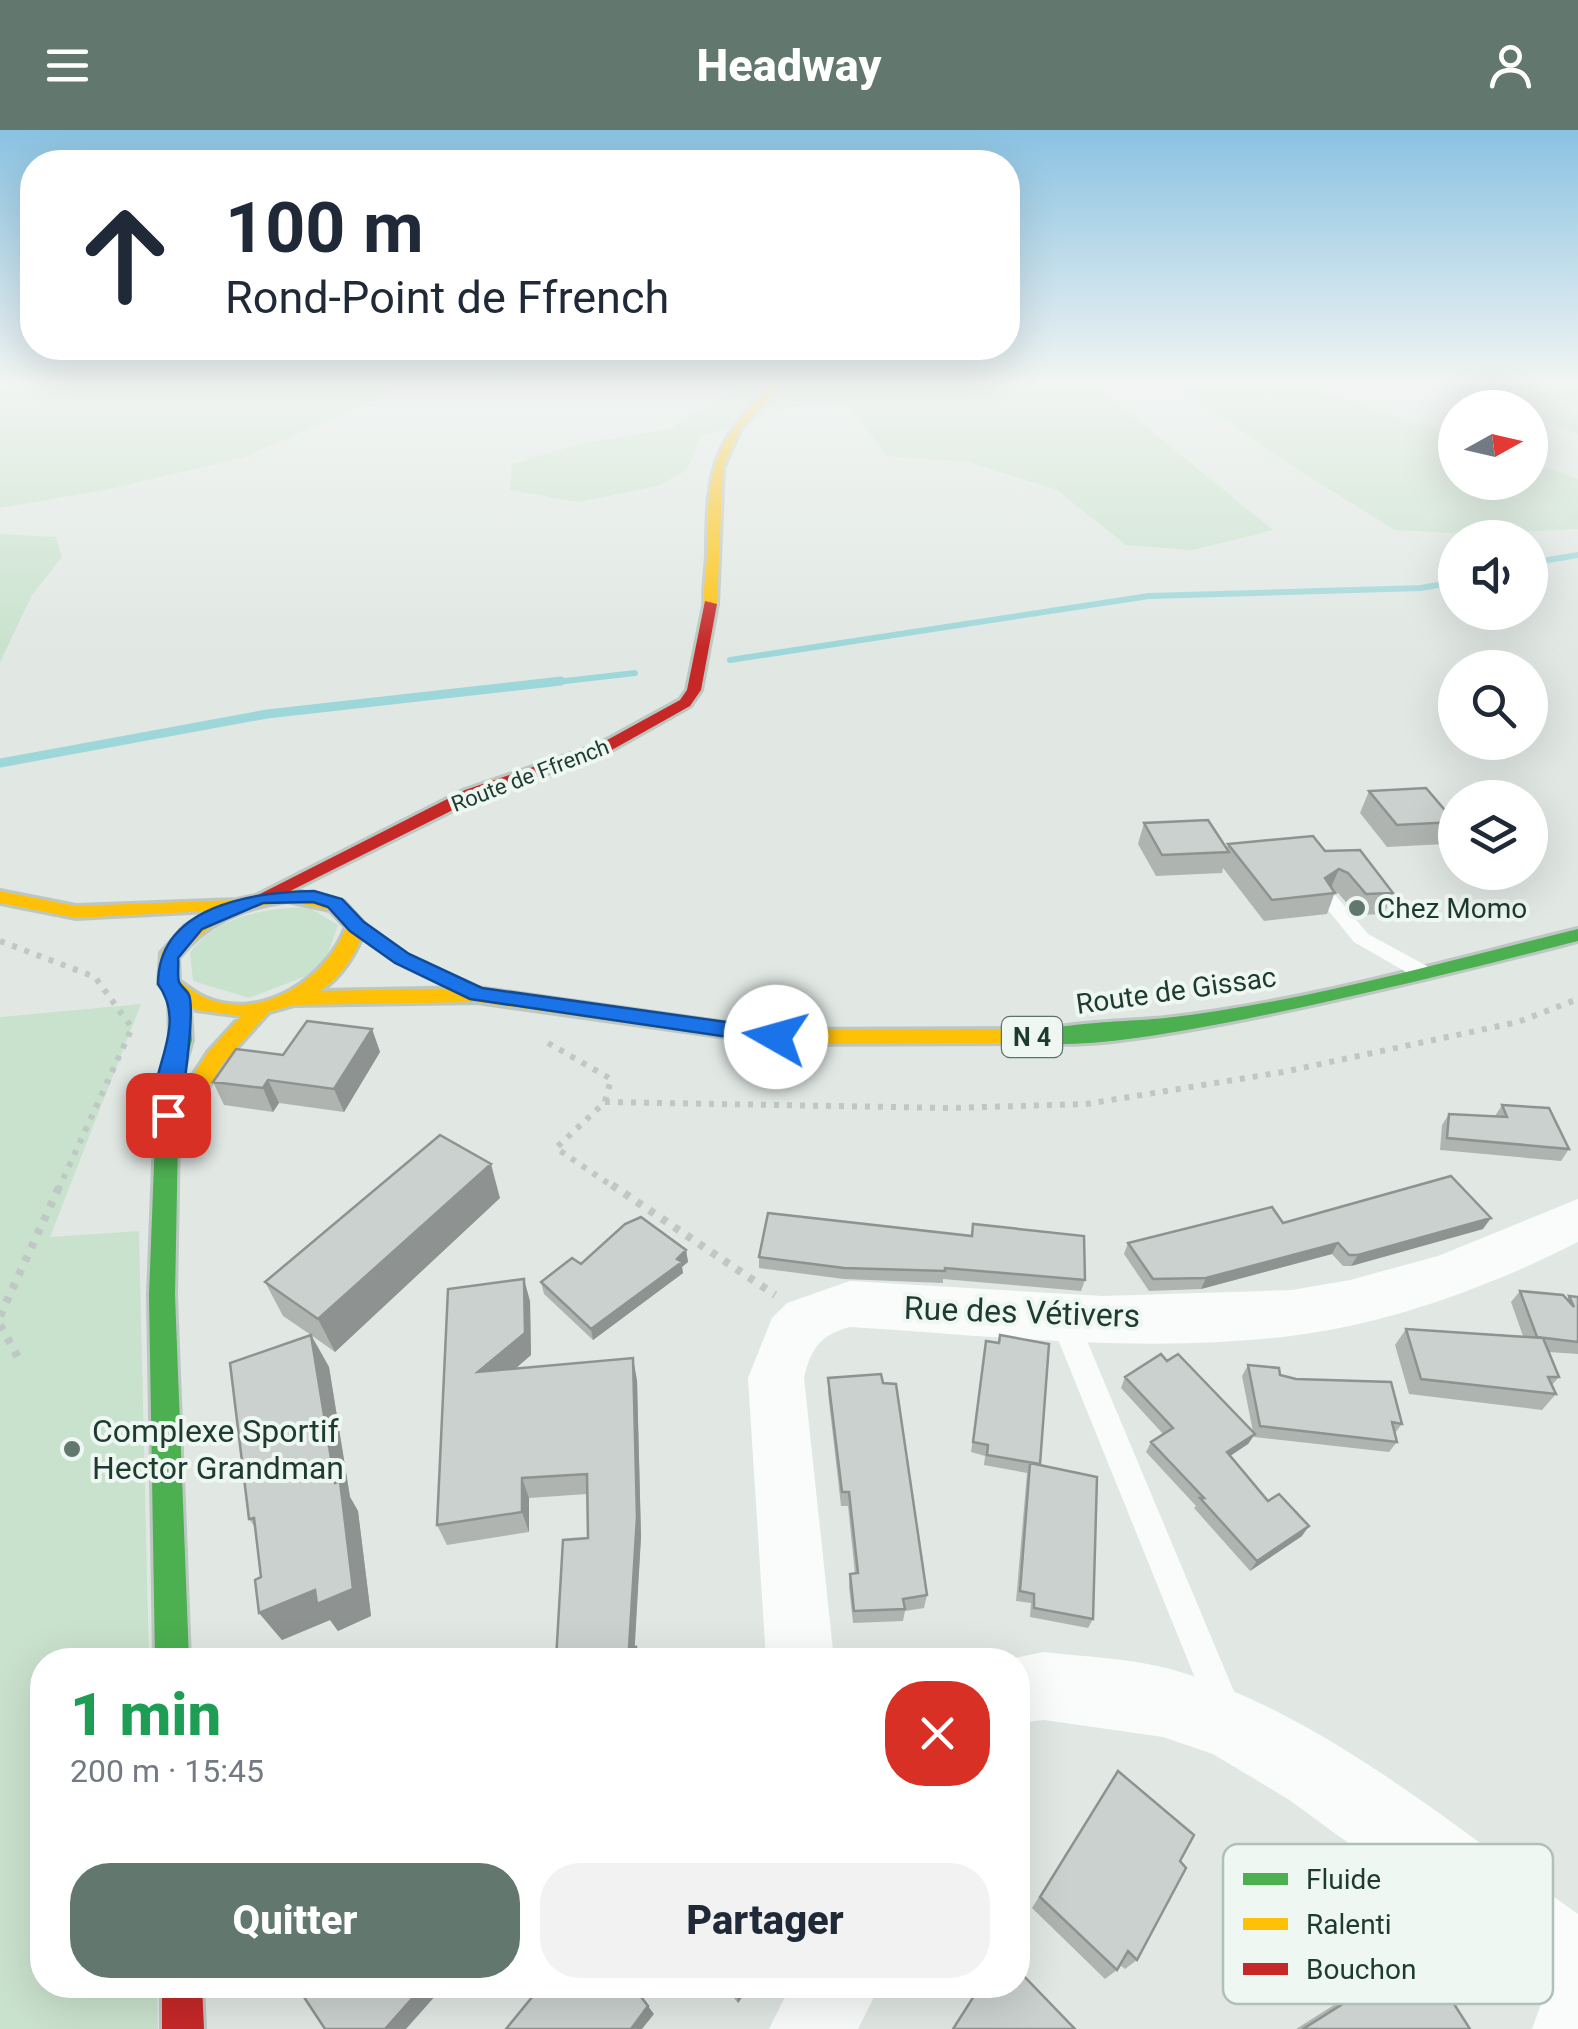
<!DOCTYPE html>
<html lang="fr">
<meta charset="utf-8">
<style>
body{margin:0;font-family:Roboto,sans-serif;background:#f2f2f3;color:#1f2937;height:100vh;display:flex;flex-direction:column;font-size:38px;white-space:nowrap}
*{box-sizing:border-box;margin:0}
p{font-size:32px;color:#747a83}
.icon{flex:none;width:55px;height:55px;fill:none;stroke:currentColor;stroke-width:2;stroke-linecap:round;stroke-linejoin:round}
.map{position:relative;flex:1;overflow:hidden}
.drawer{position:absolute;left:30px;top:1518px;width:1000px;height:350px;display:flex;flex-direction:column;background:#fff;border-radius:40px;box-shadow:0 10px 40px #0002}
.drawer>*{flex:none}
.hud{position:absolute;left:20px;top:20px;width:1000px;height:210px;border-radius:40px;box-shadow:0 10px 40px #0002;background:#fff;color:#1f2937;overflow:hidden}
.needle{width:65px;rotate:82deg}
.tools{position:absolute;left:1438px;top:260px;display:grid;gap:20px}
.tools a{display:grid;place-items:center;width:110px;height:110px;border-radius:50%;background:#fff;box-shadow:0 10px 40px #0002;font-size:50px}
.pin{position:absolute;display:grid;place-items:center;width:85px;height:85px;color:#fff;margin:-42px;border-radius:20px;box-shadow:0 5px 15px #0006}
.me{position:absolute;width:110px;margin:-55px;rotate:277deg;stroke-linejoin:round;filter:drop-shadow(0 0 8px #0008)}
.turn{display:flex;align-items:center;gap:35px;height:210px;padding:0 40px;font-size:45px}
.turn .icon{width:130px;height:130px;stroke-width:2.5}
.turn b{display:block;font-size:70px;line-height:85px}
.round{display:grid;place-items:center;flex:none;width:105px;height:105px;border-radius:40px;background:#f2f2f3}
.summary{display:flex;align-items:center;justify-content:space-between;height:170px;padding:0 40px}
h1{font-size:60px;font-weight:800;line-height:75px;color:#1e9e55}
.button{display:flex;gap:20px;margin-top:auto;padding:20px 40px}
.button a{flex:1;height:115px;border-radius:40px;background:#62786f;color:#fff;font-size:40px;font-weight:800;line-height:115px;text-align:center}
.button a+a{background:#f2f2f3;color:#1f2937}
header{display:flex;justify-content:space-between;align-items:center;height:130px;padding:0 40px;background:#62786f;color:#fff;font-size:45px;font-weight:800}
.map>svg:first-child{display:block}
.green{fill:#c9e2cd}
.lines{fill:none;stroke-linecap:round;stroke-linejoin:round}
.stream-far1{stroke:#9ed7d9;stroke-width:6}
.stream{stroke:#9ed7d9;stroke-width:9}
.fast-casing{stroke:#bdc7c2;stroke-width:6}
.slow-casing{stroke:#bdc7c2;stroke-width:6}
.jam-casing{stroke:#bdc7c2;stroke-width:6}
.path-far1{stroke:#bfc8c4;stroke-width:6;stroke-dasharray:5 8;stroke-linecap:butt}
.path{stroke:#bfc8c4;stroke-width:8;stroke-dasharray:6 9;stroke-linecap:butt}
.lane{fill:#fafcfb;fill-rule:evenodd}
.street{fill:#fafcfb;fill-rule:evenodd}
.fast{fill:#4caf50;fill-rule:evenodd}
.slow{fill:#ffc107;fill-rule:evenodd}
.jam{fill:#c62828;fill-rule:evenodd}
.wall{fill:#afb4b1}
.shaded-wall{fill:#8e9290}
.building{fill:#cbd1ce;stroke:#8e9290;stroke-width:2.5}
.route{fill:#1a73e8;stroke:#114b97;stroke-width:2.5}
.poi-dot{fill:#62786f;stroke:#eef7f2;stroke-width:4}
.labels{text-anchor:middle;stroke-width:8;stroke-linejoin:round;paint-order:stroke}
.far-street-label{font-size:22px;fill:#1e3b30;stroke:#eef7f2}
.shield{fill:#eef7f2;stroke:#5c736a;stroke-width:2.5}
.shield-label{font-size:25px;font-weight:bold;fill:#1e3b30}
.poi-label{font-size:28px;fill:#1e3b30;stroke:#eef7f2;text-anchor:start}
.street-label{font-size:28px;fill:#1e3b30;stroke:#eef7f2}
.near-street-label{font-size:32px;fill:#1e3b30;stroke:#eef7f2}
.near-poi-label{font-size:32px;fill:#1e3b30;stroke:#eef7f2;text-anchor:start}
.key{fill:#eef7f2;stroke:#b0bfb8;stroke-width:2.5}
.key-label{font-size:28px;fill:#1e3b30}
</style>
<header><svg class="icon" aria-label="menu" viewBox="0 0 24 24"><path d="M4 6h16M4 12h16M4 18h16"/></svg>Headway<svg class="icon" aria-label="person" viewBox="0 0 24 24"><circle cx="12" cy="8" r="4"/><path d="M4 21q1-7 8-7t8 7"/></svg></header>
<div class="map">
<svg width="1578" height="1899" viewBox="0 0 1578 1899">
<rect width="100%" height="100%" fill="#e1e8e4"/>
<path class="green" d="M0,251h406l-2,6 -159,70 -140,33 -105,18z
M763,251h327l183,149 -81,20 -66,-5 -69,-55 -89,-28 -81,-6 -40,-53 -49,2 -97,31 -14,34 -29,16 -80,16 -68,-12 2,-26 72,-21 86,-14 53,-33z
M1169,251l126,2 160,53v46h75v-21l48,18v50l-105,5 -78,-4 -92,-57z
M1409,251h169v53l-48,-18v-8l-92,-15z
M0,404l56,3 6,20 -30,38 -32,67z
M308,777l30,18 -16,45 -73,28 -56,-17 -3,-28c26,-37 75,-45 118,-46z
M141,874l-91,233 89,-6 10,429h-107v325h115l1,44h-158v-1012z"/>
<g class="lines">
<path class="stream-far1" d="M1530,433l48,-8
M730,530l419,-64 272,-8 34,-6
M539,554l96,-11"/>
<path class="stream" d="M0,633l267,-49 294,-33"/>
<g class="fast-casing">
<path id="fast" d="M1578,799v12c-67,17 -515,134 -548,95 11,-13 111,-15 135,-18 140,-16 277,-56 413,-89z
M179,858l10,7 3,45 -13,46 -4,209 14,365h-34l-6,-365 8,-209 13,-46 -1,-45z"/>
</g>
<g class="slow-casing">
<path id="slow" d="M777,251h9l-45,47 -18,40 -6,136 -12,3c-3,-16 2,-37 2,-54 0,-88 6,-111 70,-172z
M288,759l56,13 22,24c-9,26 -22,49 -46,65l157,-3 299,42 265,-1 11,7 -11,7 -265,1 -299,-42 -183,3 -25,7 -45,50 -36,58h-16l-4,-6 4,-6 36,-56 33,-36 -45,-6 -37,-26 2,-31 24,-27 24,-15 -133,7 -76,-15v-12l76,15 161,-6zM288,771l42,9 16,17c-19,51 -84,95 -140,71 -10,-4 -18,-11 -27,-17l-1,-23c29,-36 65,-51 110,-57z"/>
</g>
<g class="jam-casing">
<path id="jam" d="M705,471l12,3 -16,86 -11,16 -80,45 -133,47 -209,104 -7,2 -9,-6 213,-108 133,-45 82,-45 7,-10z
M162,1855h40l2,44h-42z"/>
</g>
<path class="path-far1" d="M0,811l95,36 37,51 -73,160
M548,913l63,36 -6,23 -49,46 59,40
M605,972l344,6 137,-4 197,-32 235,-50 60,-23"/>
<path class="path" d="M612,1055l163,110
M0,1186l60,-131
M0,1195l19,34"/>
<path class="lane" d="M1329,764l7,2 32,38 59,32 3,5 -3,5h-14l-59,-34 -34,-42z
M1063,1175l10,4 4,8 166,396 -5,12 -12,5 -12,-5 -165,-408 4,-8z"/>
<path class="street" d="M1578,1069v43c-89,45 -189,82 -288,94 -146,18 -294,0 -440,-9 -30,8 -39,21 -46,51l30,282h-68l-18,-282 24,-60 15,-15 63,-22 252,15 190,-6 58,-10 88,-24z
M1044,1522c40,5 83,6 122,16 150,40 286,158 412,246v115h-46l15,-41 -259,-189 -75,-45 -50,-17 -119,-17 -26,3v-63h-13z
M791,1855h89l-22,44h-89z"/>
<use href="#fast" class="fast"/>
<use href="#slow" class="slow"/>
<use href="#jam" class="jam"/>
</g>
<path class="wall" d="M1369,661l86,30 -10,23 -58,3 -27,-34z
M1144,693l83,25 1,-4 97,7 68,42 -9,21 -27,1 -18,-21 -4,-2 -8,22 -63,7 -41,-53 -1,5 -66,3 -18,-32z
M372,899l8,23 -36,60 -65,-9 -6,9 -49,-7 -11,-23 70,-27z
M1502,975l67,44 -8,12 -121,-11 2,-25 7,-11 46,2z
M500,1068l-165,154 -24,-17 18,32 21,130 8,14 13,105 -33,15 -8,-11 -48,20 -23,-27 2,-36 -6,-50 -6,-8 62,-184 -28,-19 -18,-34z
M1283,1093l200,6 -132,37h-8l-11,-12 -131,35 -52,2 -25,-37 4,-11z
M973,1094l112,56 -4,11 -138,-12v4l-99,-4 -85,-11v-11l212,-22z
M686,1120l2,12 -6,5 1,6 -90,67 -49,-46 -3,-12z
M1520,1161l47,8 2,-3 9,1v57l-30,-2 11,25 -7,8 4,9 -14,16 -133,-16 -14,-49 11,-16 117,7 -12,-34z
M530,1171l1,54 -16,14 122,11 4,157 -7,111 2,-1 4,13h-84l32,-122 -1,-44 -58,4v34l-82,13 -10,-20z
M986,1211l54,124 53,154 -5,9 -58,-11 1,-14 -15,-2 11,-128 -43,-8 1,-9 -14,-4z
M1167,1231l86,71 -11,-56 6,-11 32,10 122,49 -7,9 2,9 -8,10 -135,-15v-2l-6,9 -18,12 38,45 34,35 -52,35 -56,-63 2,-2 -50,-54 5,-10 12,-8 -42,-46 4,-11z
M828,1248l99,217 -3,13 -19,3 -2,10 -50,2 -4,-36 1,-13h5l-7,-68h-7l-13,-113z
M1118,1641l62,90 -43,99 -12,9 -5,-4 -3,5 -12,9 -73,-71z
M1422,1824l48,75h-174l106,-67z
M723,1855h28l-13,18z"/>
<path class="shaded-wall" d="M1339,739l-9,21 -5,-12z
M372,899l8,23 -36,60 -10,-23z
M268,950l11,23 -6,9 -10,-24z
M491,1034l9,34 -165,154 -17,-33z
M1491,1088l-8,11 -132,37 7,-11z
M1338,1113l-6,11 -131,35 5,-11z
M686,1120l2,12 -6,5 1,6 -90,67 -2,-11z
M524,1149l6,22 1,54 -45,39 -8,-22z
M311,1205l18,32 21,130 8,14 13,105 -33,15 -8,-11 -48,20 -23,-27 76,-130z
M633,1228l4,22 4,157 -7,123 -5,-12z
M1255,1304l-7,10 -27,18 6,-10z
M522,1348l7,20v34l-7,-20z
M1309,1396l-7,10 -52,35 7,-10z
M424,1855h21l-39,44h-21z
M743,1855h8l-13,18 -2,-9z
M648,1876l6,8 -12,15h-11z"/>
<path class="building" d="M1426,658l29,34 -58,3 -28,-34z
M1208,690l21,32 -67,3 -18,-32z
M1313,706l12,15 35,-1 33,43 -27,1 -18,-21 -9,-4 -14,9 10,15 -63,7 -44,-56z
M307,891l65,8 -38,60 -66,-9 -5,8 -50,-6 23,-33 47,6z
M1502,975l47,3 20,41 -122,-11 2,-24 58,3z
M440,1005l51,29 -173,155 -53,-37z
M1451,1046l40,42 -133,37h-9l-11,-12 -132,35 -53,1 -25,-36 144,-36 11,16z
M768,1083l204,23 1,-12 111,12 1,44 -140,-12v3l-101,-3 -85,-11z
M641,1087l45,33 -9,9 5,3 -91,67 -50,-47 31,-24 9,6 44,-40z
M524,1149l1,54 -47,39 155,-14 4,159 -8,131 7,-1v13h-80l7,-120 25,-2 -1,-64 -65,4v34l-85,13 11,-236z
M1520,1161l43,4 11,12 -5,-11 9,1v45l-41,-5z
M1406,1199l137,9 16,39h-11l8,17 -135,-15z
M311,1205l24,148 5,-2 13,108 -36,15 -2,-14 -56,23 -4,-33 6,-3 -7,-59 -5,1 -19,-156z
M1000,1205l49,9 -9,120 -53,-9 1,-10 -15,-3 13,-101 13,2z
M1161,1224l6,7 11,-7 77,80 -28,18 41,49 11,-7 30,32 -52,35 -57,-63h4l-53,-56 22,-14 -48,-51z
M1248,1235l31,3 1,7 16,4 95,3 11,42 -10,-2 5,20 -137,-16z
M881,1244l2,9 13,1 31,211 -24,4 2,10 -51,2 -4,-37 8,-1 -9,-81h-7l-14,-114z
M1030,1333l67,14 -4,142 -59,-11v-14l-14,-3z
M1118,1641l76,64 -14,26 6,7 -49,92 -9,-9 -11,19 -77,-73z
M1422,1824l48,75h-167z
M1018,1840l57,59h-122l28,-44h37z
M296,1855h128l-39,44h-60z
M542,1855h90l16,21 -17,23h-125z
M729,1855h14l-7,9z"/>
<linearGradient id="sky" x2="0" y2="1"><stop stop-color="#8ac2e2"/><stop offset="0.49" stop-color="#f2f5f3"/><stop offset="1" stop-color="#f2f5f3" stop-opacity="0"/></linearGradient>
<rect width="1578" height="517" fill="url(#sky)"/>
<path class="route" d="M314,761l28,8 22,23 45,32 73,34 294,41 11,8 -11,7 -306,-45 -75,-36 -45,-32 -22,-24 -15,-5 -50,1 -61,26 -24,29c1,6 -1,18 1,24 2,5 8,8 10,13 6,15 -6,113 -13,126h-17c-20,-42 33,-90 -1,-137 0,-78 94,-92 156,-93z"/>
<g class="poi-dot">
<circle cx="1357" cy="778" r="10"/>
<circle cx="72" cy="1319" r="10"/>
</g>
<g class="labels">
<g class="far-street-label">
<text transform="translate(530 645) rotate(-21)" y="8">Route de Ffrench</text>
</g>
<rect class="shield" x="1002" y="887" width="60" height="40" rx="8"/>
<g class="shield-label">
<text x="1032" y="916">N 4</text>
</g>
<g class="poi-label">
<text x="1377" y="788">Chez Momo</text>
</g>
<g class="street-label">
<text transform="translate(1176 860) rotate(-8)" y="10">Route de Gissac</text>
</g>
<g class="near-street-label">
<text transform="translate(1022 1182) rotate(2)" y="11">Rue des Vétivers</text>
</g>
<g class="near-poi-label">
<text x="92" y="1312">Complexe Sportif<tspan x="92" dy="37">Hector Grandman</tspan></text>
</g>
</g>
<rect x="1223" y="1714" width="330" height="160" rx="15" class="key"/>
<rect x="1243" y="1743" width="45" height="12" fill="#4caf50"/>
<rect x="1243" y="1788" width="45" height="12" fill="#ffc107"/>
<rect x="1243" y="1833" width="45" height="12" fill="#c62828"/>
<g class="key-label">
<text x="1306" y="1759">Fluide</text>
<text x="1306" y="1804">Ralenti</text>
<text x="1306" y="1849">Bouchon</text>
</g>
</svg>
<div class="tools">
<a><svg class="needle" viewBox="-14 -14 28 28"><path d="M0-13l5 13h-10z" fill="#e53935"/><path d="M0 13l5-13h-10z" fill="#747a83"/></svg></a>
<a><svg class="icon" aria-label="sound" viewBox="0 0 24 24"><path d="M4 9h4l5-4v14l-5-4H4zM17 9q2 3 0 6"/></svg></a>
<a><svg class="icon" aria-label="search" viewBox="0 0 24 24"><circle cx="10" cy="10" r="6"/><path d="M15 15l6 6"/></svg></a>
<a><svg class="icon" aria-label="layers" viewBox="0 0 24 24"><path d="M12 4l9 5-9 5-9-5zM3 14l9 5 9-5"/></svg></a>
</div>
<div class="pin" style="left:168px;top:985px;background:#d93025"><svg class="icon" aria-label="arrive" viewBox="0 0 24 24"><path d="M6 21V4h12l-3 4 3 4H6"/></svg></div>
<svg class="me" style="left:776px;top:907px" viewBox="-20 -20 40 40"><circle r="19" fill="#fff"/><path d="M0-13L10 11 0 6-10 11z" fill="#1a73e8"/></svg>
<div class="hud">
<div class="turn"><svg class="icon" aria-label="ahead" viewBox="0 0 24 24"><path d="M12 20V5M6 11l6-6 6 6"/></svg><div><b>100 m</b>Rond-Point de Ffrench</div></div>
</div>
<section class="drawer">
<div class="summary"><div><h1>1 min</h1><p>200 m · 15:45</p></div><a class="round" style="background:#d93025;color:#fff"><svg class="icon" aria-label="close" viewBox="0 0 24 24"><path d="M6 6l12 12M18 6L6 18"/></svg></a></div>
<div class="button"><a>Quitter</a><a>Partager</a></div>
</section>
</div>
